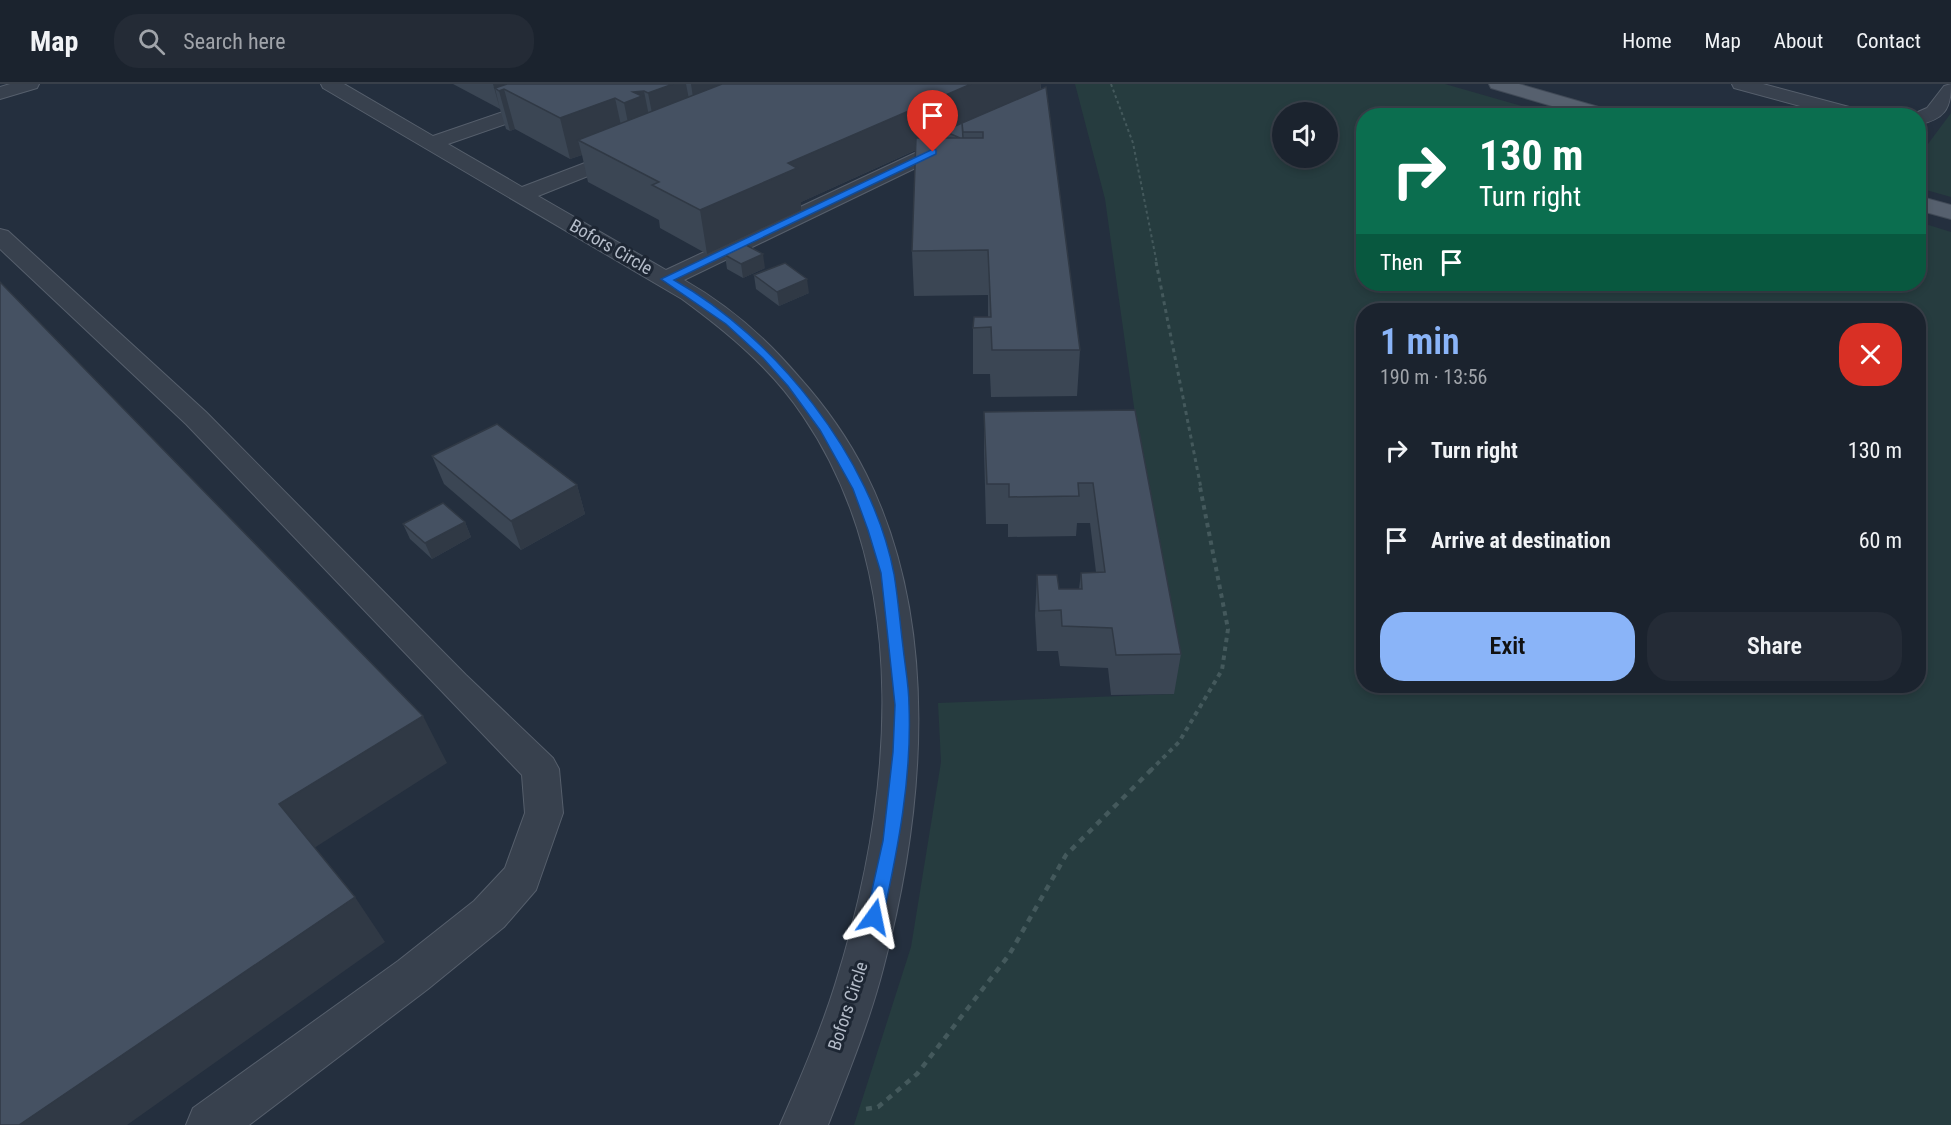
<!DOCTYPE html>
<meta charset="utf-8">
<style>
body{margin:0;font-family:"Roboto Condensed",sans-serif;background:#242b36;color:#f1f3f6;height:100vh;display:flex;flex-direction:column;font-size:22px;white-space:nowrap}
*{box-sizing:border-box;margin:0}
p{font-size:20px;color:#a0a4aa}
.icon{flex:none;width:33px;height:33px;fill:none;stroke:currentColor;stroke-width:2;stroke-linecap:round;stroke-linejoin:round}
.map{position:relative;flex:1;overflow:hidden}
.side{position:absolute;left:1356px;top:219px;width:570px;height:390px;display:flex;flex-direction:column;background:#1b232e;border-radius:24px;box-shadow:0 3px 9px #0003,0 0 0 2px #39404a}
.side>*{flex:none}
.guide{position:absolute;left:1356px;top:24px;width:570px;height:183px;border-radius:24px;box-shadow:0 3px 9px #0003,0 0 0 2px #39404a;background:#0b6e4f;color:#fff;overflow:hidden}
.controls{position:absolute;left:1272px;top:18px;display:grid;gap:12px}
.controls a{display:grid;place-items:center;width:66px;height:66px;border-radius:50%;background:#1b232e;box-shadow:0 3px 9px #0003,0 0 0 2px #39404a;font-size:30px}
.pin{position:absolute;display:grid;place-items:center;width:51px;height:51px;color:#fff;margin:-62px -26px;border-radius:50% 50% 50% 0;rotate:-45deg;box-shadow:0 0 6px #0007}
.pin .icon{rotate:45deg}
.me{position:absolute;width:66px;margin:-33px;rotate:12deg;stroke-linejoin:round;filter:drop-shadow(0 0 4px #0008)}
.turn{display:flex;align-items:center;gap:21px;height:126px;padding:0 24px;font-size:27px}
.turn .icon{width:78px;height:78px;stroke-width:2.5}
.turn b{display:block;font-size:42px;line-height:51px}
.then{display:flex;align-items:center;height:57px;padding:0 24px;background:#0003;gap:12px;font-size:22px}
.round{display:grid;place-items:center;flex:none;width:63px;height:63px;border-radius:24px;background:#242b36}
.overview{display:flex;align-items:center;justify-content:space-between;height:102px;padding:0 24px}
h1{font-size:36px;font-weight:600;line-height:45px;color:#8ab4f8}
.primary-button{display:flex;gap:12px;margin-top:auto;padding:12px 24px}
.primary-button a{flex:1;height:69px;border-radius:24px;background:#8ab4f8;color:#111;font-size:24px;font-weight:600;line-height:69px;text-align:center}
.primary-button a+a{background:#242b36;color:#f1f3f6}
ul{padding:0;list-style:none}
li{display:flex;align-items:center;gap:18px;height:90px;padding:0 24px}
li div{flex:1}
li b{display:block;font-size:22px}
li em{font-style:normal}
header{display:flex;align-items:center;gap:36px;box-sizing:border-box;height:84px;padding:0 30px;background:#1b232e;border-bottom:2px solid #39404a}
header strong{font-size:28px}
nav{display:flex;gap:33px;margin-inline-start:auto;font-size:21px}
.search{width:420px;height:54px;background:#242b36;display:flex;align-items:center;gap:15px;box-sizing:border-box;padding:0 21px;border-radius:24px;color:#a0a4aa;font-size:22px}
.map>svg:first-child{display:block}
.green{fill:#263c3f;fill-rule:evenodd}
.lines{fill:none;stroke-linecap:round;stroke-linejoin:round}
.minor-casing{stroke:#565f6c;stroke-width:2}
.major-casing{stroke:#414a57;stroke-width:2}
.path-far3{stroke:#44595c;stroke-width:2;stroke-dasharray:3 3;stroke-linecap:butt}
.path-far2{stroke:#44595c;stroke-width:3;stroke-dasharray:4 4;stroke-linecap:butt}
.path-far1{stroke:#44595c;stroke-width:4;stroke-dasharray:4.5 4.5;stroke-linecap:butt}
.path{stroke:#44595c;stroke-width:4.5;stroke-dasharray:6 6;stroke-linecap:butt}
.minor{fill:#38414e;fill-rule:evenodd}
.major{fill:#56606e;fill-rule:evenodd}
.wall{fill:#3b4654}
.shaded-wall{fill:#303945}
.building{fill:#455162;stroke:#303945;stroke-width:1.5}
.route{fill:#1a73e8;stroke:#114b97;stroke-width:1.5}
.labels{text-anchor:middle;stroke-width:6;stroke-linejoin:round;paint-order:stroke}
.street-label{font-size:18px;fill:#b4bcc9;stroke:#1d2633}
</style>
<header>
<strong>Map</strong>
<div class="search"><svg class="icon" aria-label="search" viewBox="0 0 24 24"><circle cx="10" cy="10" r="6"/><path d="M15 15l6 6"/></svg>Search here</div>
<nav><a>Home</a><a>Map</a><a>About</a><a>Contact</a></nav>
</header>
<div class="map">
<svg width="1951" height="1041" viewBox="0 0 1951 1041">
<rect width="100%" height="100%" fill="#242f3e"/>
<path class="green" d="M1075,0h370l108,31 -189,1v168h554l1,-62 32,10v893h-1097l57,-178 30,-185 -3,-59 236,-9 -69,-495zM1282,28h46v46h-46zM1364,226h554v376h-554z
M1951,29v84l-32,-9v-32z"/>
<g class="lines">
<g class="minor-casing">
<path id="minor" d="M10,0h29l-2,4 -37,11v-12z
M321,0h23l89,52 151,-52h27l-2,4 -161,56 74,43 97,-37 7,-2 7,2 3,4 -3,4 -95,38 128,74 281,-132h14l3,4 -3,4 -277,134c44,25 82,58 115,97 26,29 49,61 67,97 75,150 59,337 17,495 -14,54 -35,105 -55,156h-48c20,-46 40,-92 55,-140 57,-181 80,-404 -32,-569 -31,-47 -76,-84 -121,-117l-359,-211z
M1732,0h31l105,28 3,4h-34l-103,-28z
M1951,0c0,26 -7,35 -33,41v-9l-7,-1 16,-7 17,-22z
M0,145l8,2 198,181 260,263 87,83 6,11 4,44 -27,77 -32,37 -76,62 -179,136h-63l7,-17 205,-147 76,-60 31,-33 20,-55 -3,-38 -336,-351 -186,-175z"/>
</g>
<g class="major-casing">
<path id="major" d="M1489,0h30l97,28 3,4h-33l-95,-28z
M1918,112l33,9v14l-33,-9z"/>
</g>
<path class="path-far3" d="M1111,0l22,59 24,121"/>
<path class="path-far2" d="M1156,178l45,226"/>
<path class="path-far1" d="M1150,687l29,-29 43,-72 6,-41 -28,-142"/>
<path class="path" d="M866,1025l12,-2 39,-33 92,-119 57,-100 86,-86"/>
<use href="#minor" class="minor"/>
<use href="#major" class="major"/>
</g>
<path class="wall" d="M453,0h588v5l39,261 -3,46 -86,1 -1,-23h-17v-46l15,-11v-22l-74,1 -2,-45 4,-101 -115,52v8l-94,44 -47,-26 -1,-8 -71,-38 -6,-27 -12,4 -55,-30 -5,2 -4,-2 -6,-20z
M725,171l40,13 -22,10 -16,-9z
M754,191l55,18 -30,13 -23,-17z
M1135,326l46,244 -7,40 -63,1 -3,-27 -48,-2 -2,-15h-21l-2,-36 2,-40 22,14h20l2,-16 15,-1 -6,-49h-13l-1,13 -68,1v-13h-22l-2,-73v-39z
M432,372l145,29 8,29 -64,36 -77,-66z
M465,438l6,15 -39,22 -22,-20 -7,-15z"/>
<path class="shaded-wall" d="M493,0h78l-67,5 11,40 -5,2 -11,-40 -4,-3 5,21z
M670,0h16l6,31 -36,18 -8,-40z
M691,0h31l-26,34z
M971,0h70l-1,9 -96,38v6l-143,65v8l-94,44 -7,-44 88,-47z
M644,7l8,40 -20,12 -8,-40 9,-11z
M615,14l9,41 -46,1 4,15 -12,4 -10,-41z
M763,170l2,14 -22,10 -2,-14z
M807,195l2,14 -30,13 -2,-14z
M577,401l8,29 -64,36 -10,-29z
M465,438l6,15 -39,22 -7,-16z
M423,632l24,47 -136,87 -32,-46z
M355,813l30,45 -258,183h-108z"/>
<path class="building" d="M507,0h166l-25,9 -4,-2 -11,1 9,4 -18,7 -9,-5 -55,20 -56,-29 -5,2 -4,-3z
M722,0h249l-183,79 9,5 -97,42 -48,-25 7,-3 -81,-42z
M1046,3l34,263h-88l-1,-23 -18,1 1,-11h17l-3,-67 -76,1 4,-113h67v-6h-20l-1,-9z
M962,39l1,15h-3l-16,-7z
M746,161l17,9 -22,10 -16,-9z
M785,179l22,16 -30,13 -23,-17z
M0,198l423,434 -144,88 76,93 -336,228h-19z
M1135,326l46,244 -65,1 -4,-27 -50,-2 -1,-16 -22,1 -2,-36h20l2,14h23l-1,-16 24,-1 -12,-89h-15l1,13 -70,1v-13h-22l-3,-72z
M497,340l80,61 -66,36 -79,-65z
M443,419l22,19 -40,21 -22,-19z"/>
<path class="route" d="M933,65l3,1v4l-262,126c101,57 198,178 220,294 4,24 6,49 9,73 2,19 6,39 6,58 3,72 -11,143 -26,212l-2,6 -7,2 -6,-2 -2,-6 17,-76 10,-89 2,-47 -14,-132 -13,-43 -15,-41 -33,-59 -32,-44 -25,-28 -37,-34 -65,-45z"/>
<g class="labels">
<g class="street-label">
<text transform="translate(611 163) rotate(30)" y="6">Bofors Circle</text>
<text transform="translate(848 922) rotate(-72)" y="6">Bofors Circle</text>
</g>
</g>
</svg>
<div class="controls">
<a><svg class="icon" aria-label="sound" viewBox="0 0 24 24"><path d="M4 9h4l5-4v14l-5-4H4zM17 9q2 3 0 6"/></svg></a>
</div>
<div class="pin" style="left:933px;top:68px;background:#d93025"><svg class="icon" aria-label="arrive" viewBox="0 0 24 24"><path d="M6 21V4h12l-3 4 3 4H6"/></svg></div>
<svg class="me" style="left:874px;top:833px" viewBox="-20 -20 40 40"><path d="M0-17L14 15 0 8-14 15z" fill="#1a73e8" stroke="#fff" stroke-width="4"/></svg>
<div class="guide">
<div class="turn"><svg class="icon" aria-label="right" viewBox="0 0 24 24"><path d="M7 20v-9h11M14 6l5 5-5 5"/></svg><div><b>130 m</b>Turn right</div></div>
<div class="then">Then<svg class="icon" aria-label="arrive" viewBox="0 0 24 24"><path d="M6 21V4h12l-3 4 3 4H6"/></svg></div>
</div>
<section class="side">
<div class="overview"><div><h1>1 min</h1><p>190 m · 13:56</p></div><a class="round" style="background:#d93025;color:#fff"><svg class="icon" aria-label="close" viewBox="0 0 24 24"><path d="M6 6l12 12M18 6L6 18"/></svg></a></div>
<ul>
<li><svg class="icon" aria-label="right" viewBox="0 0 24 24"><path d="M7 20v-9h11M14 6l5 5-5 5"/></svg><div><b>Turn right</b></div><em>130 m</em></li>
<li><svg class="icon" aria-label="arrive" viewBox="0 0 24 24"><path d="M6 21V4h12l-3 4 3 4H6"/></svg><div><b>Arrive at destination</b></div><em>60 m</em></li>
</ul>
<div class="primary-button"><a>Exit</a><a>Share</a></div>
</section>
</div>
